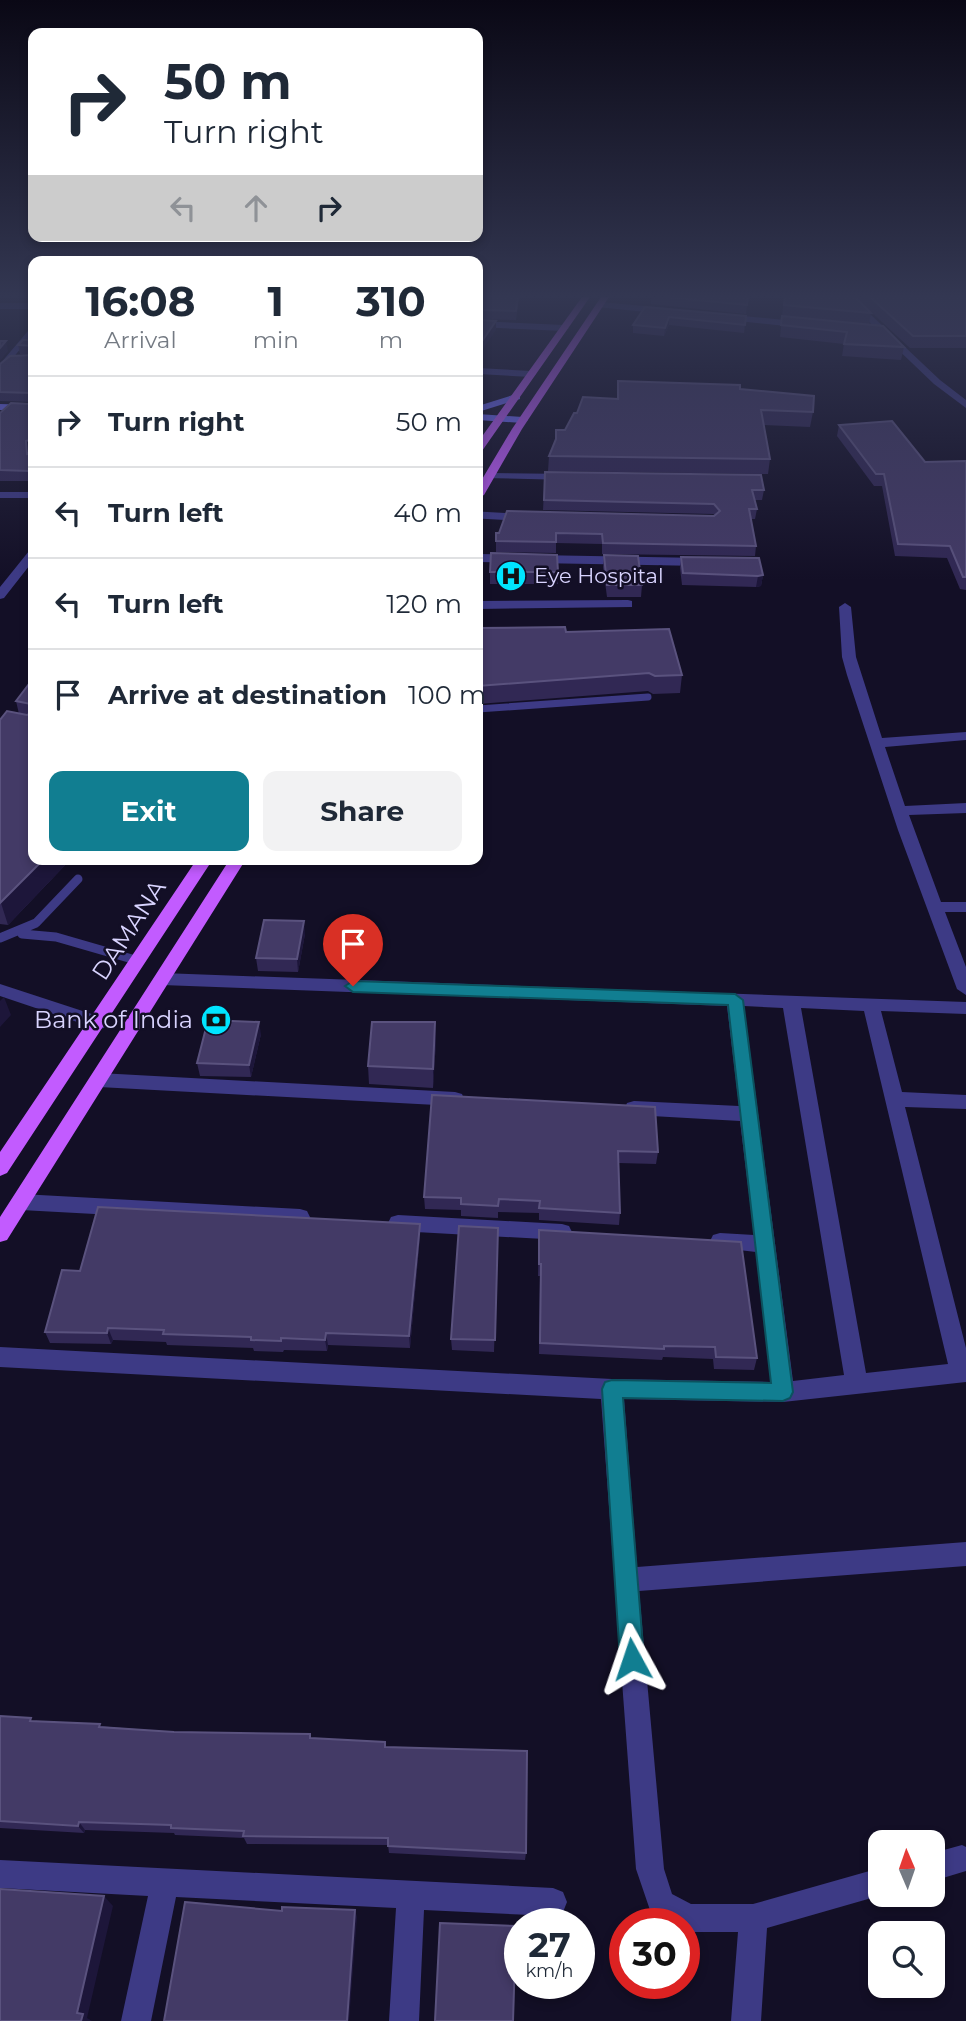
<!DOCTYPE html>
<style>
body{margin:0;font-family:Montserrat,sans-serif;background:#f2f2f3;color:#1f2937;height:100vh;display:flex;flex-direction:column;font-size:26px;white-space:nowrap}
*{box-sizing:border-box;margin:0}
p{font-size:23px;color:#747a83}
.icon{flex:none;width:38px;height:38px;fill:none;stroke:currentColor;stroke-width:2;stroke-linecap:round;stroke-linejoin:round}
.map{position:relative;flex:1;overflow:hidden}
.drawer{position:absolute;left:28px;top:256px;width:455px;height:609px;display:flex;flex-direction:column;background:#fff;border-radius:14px;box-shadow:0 4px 10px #0003}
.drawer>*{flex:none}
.hud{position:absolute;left:28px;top:28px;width:455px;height:214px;border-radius:14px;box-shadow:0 4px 10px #0003;background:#fff;color:#1f2937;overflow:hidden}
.needle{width:46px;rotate:358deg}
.fabs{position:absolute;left:868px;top:1830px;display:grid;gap:14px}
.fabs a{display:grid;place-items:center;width:77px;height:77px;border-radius:14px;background:#fff;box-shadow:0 4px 10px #0003;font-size:35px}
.speed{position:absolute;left:504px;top:1908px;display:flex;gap:14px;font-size:35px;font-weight:700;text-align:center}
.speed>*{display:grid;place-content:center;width:91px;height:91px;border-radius:50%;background:#fff;box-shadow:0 4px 10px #0003;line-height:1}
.speed small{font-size:18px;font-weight:400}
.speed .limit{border:10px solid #d22;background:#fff;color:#111}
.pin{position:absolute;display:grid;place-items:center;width:60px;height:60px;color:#fff;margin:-72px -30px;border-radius:50% 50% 50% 0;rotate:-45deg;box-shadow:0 0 7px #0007}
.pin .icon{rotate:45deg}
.me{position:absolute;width:77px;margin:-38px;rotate:355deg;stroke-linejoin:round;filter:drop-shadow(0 0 5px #0008)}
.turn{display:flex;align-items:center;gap:24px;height:147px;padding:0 21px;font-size:32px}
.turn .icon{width:91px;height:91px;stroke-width:2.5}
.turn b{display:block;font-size:49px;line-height:60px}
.lanes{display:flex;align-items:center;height:66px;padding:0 21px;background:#0003;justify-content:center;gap:35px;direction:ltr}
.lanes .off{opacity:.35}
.eta{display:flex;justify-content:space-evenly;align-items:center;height:119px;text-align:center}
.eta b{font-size:42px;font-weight:700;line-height:49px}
.primary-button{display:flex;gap:14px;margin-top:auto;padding:14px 21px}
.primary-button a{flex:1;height:80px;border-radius:14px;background:#117e91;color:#fff;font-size:28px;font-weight:700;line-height:80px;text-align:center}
.primary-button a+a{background:#f2f2f3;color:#1f2937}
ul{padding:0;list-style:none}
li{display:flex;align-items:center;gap:21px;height:91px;padding:0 21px;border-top:2px solid #e0e1e3}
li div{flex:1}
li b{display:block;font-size:26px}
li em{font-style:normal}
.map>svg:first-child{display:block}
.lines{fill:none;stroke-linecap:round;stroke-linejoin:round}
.service-far1{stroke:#3d3a85;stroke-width:7}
.service{stroke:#3d3a85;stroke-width:9}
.minor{fill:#3d3a85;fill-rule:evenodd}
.secondary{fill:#6f6bff;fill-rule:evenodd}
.primary{fill:#c25bff;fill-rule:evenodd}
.wall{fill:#312854}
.shaded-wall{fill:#1d163a}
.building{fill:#433a66;stroke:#5a527e;stroke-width:2}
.route{fill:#117e91;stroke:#0b525e;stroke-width:2}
.labels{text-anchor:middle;stroke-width:5;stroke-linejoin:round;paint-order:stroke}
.far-poi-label{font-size:21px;fill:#d9d4ff;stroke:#130f26;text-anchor:start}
.street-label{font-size:24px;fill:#d9d4ff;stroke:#130f26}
.poi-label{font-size:24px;fill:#d9d4ff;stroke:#130f26;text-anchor:end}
</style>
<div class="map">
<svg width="966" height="2021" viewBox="0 0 966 2021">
<rect width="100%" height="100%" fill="#130f26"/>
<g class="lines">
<path class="service-far1" d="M478,515l38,2
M478,709l170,-12"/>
<path class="service" d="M22,934l34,3 83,24
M0,938l36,-15 42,-44"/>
<path class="minor" d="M843,297h9l88,83 26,20v8l-32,-24z
M600,302l66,6 4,3 -4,3 -69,-7v-4z
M0,303h33v6h-33z
M722,314l83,8 5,3 -5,3 -86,-9 -1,-2z
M478,321l86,4 5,3 -5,3 -86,-4z
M33,325v9l-33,39v-9z
M478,368l53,3 5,3 -5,3 -53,-3z
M489,473l80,1 5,3 -5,3 -84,-2v-4z
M0,492h33v6h-33z
M33,550v11l-29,37 -4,1v-12l29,-36z
M478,554l224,4 6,4 -6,4 -224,-4z
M628,600l4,1v6l-154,2v-8z
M845,603l6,4 5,50 26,81 84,-6v8l-81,7 20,59 61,-3v10l-57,2 32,87h25v10h-21l21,55v28l-9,-6 -59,-159 -51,-155 -5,-18 -3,-50z
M162,973l804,29v12l-85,-3 21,81 64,3v14l-61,-2 61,241v34l-183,20 -159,-3 13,168 329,-25v24l-327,25 25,278 8,25 19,10h62l127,-36 2,27 -115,33 -6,93h-30l7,-89h-50l-4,-1v-8h-15l-18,-10 -15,-44 -35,-470 -601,-32v-20l612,32 159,3 -15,-130 -43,-5 -3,-6 3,-6 7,-2 34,2 -14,-114 -106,-6 -7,-2 -2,-5 2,-5 7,-2 105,5 -12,-100 -565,-21 -9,-6zM744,1006l39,2 61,367 -51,6zM801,1008l63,3 84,353 -82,9z
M0,984l104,34 3,5 -3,5 -6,1 -98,-33z
M99,1073l356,19 7,2 2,5 -2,5 -7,2 -356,-19 -6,-2 -3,-5 3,-5z
M21,1194l279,15 7,2 3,6 -3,6 -7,2 -279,-15 -7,-2 -3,-6 3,-6z
M398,1215l164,9 7,2 3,6 -3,6 -7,2 -164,-9 -7,-2 -3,-6 3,-6z
M962,1845l4,2v24l-33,10v-28z
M0,1860l553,28 10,4 4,10 -4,10 -10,4 -129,-6 -5,111h-30l7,-113 -220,-11 -25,124h-30l27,-125 -148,-8z"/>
<path class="secondary" d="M516,394l4,1v4l-42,13v-6z
M0,404l33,1v6l-33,-1z
M478,414l45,3 5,3 -5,3 -45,-3z"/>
<path class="primary" d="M582,297h8l-108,154 -4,1v-10z
M601,297h8l-87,132 -38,66 -6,3v-12l34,-57z
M197,859h16l-206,314 -7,3v-24z
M230,859h16l-239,381 -7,2v-25z"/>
</g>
<path class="wall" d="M478,297h41l-3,23 -38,-1z
M651,297h97l-2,17 -95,-10z
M784,297l87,16 -2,11 35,23 -3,13 -59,-4 2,-12 -64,-7z
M855,297h111v51h-56z
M645,307l101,9 -2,17 -75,-8 -5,11 -31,-3v-8z
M33,340v110l-4,1 3,30h-32v-68l31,-9 1,-2 -32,-1v-37l33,-9 -13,-1 -2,-9z
M740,389l73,23 -3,15 -46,-2 6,34 -2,15 -220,-3 1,-15 28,-43 40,-14z
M839,425l86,37 41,-1v129l-6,-1 -13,-31 -52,-2 -13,-70h-8l-37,-50z
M545,472l219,18 -2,10h-7l2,9 -2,10h-4l5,27 -1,10 -153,-2v-10l-46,-1v10l-60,-1v-19l219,-18 -2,-1 -170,-4z
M604,555l38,30 -1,12h-34l-4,-30z
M681,557l82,18 -2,11 -5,1 -74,-2 -2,-17z
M490,572h68v12h-68z
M478,628l88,4 116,43 -2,18 -27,1 -5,-3 -170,13z
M33,684v175h38l-63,66 -8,-1v-204l19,-6 -3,-13z
M305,934l-7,38 -40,-1 -2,-13z
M261,1034l-10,43 -51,-1 -3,-13z
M436,1041l-3,47 -64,-4 -1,-18z
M432,1095l226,57 -2,12 -37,-1 1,50 -1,12 -80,-5v-7l-41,-1v6l-37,-2v-6l-36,-1 -1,-12z
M420,1224v12l-10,112 -82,-3 -1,6 -43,-1 -1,2 -29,-1 -1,-3 -86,-3 -1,-3 -53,-2 -2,4 -61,-1 -5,-11 35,-61z
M498,1228l-4,124 -42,-2 -1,-11z
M539,1230l218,128 -3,12 -40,-1 -1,-10 -50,-2 -1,3 -123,-6 1,-78h-2z
M0,1716l34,5 140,11 211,10 1,5 140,106 -1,7 -136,-7 -1,-8 -141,-1 -3,-6 -69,-3 -1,-2 -89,-3 -1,3 -84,-5z"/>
<path class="shaded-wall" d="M669,317v8l-5,11 1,-8z
M496,321v9l-18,26v-9z
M6,341l2,10 -8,10v-13z
M33,439v11l-4,1 1,13 -3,-10 -1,-13z
M33,464v14l-1,3 -3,-10z
M763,575l-2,11 -5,1 2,-11z
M44,859h27l-63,66 -7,-22z
M304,921l1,13 -7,38 -1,-13z
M4,997l7,18 -11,12v-26z
M259,1022l2,12 -10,43 -2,-12z
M435,1022l1,19 -3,47v-19z
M420,1224v12l-10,112 -1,-12z
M108,1328l5,12 -2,4 -4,-11z
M326,1333l2,12 -1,6 -2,-11z
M79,1822l6,8 -1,3 -6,-7z
M104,1896l9,10 -26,112 5,3h-11l-4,-8z
M355,1910l2,7 -8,104h-2z"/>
<path class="building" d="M478,297h40l-2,14 -38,-1z
M666,297h82l-1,8z
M785,297h70l16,16 -87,-8z
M870,297h96v39h-53z
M645,307l101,9 -1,9 -76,-8 -4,11 -32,-3z
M782,316l101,10 21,21 -60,-3 3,-12 -66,-7z
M478,320l18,1 -18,26z
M23,340h10v61l-2,-8 -31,-1v-28l10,-8 23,-1v-9l-15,-1z
M0,341h6l-6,7z
M618,381l122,4v4l74,7 -1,16 -52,-2 9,49 -221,-3 7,-17v-9h9l9,-17h3l6,-16 35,2z
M33,401v39v-1l-7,2 1,13 6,-1v11l-4,7 -29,-1v-57l11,-10 20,1z
M892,421l33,41 41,-1v116h-3l-13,-31 -52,-2 -14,-70h-8l-37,-49z
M545,472l216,3 3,15h-12l5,19h-8l7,37 -153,-3 -1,-9 -46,-1v9l-60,-1v-8h3l8,-22 207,5 6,-5 -6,-7 -170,-4z
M491,553l66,2 1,17h-68z
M604,555l34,1 4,29h-35z
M681,557l78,1 4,17 -5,1 -75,-3z
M565,627l1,5 103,-3 13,46 -27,1 -6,-3 -171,13v-58z
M29,684h4v175h11l-44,44v-183l7,-9 20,4 5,-3 -1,-8 -15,-3z
M264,920l40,1 -7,38 -41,-1z
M208,1020l51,2 -10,43 -52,-2z
M372,1022h63l-2,47 -65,-3z
M432,1095l223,12 3,45 -40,-1 2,62 -81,-5 1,-7 -41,-2 -1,7 -37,-2v-6l-37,-1z
M98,1207l322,17 -11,112 -83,-3 -1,7 -44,-2v3l-30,-1v-3l-88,-3 1,-4 -56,-2 -1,5 -62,-1 17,-62 18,1z
M459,1226l39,2 -3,112 -44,-1z
M539,1230l202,12 16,116 -41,-1 -1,-10 -51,-1v3l-124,-6 1,-79h-2z
M0,1716l31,2 -1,3 70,3 -1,3 75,5 136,2v4l75,4v5l142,4 -1,102 -138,-7v-8l-145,-2 1,-5 -73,-3v-3l-92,-3 -1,4 -78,-5z
M0,1889l104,7 -27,117 6,1 -2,7h-81z
M185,1902l97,9v-4l73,3 -8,111h-183z
M440,1923l76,3 -3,95h-78z"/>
<linearGradient id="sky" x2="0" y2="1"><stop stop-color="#0a0815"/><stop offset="0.51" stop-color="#333752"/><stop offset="1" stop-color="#333752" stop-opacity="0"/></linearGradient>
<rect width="966" height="580" fill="url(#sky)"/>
<path class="route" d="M353,981l382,13 8,6 50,392 -3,6 -7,3 -160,-3 21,261 -4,8 -8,3 -8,-3 -4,-8 -18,-270 3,-7 7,-2 159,3 -43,-378 -375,-13 -8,-6z"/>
<defs>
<g id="hospital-disc" transform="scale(1.575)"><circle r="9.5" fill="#00e5ff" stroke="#130f26"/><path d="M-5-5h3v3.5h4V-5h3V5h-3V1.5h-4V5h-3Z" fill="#111"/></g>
<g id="bank-disc" transform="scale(1.575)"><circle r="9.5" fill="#00e5ff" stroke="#130f26"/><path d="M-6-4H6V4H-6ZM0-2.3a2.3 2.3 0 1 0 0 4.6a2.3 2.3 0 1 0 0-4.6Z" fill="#111"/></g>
</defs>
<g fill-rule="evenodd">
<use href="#hospital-disc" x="511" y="576"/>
<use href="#bank-disc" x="216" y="1020"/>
</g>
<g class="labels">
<g class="far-poi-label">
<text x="534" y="583">Eye Hospital</text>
</g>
<g class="street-label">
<text transform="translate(129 930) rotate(-57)" y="8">DAMANA</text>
</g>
<g class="poi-label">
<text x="193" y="1028">Bank of India</text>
</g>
</g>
</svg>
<div class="fabs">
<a><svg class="needle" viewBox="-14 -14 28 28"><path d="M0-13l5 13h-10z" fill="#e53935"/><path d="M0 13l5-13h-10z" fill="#747a83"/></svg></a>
<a><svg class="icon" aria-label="search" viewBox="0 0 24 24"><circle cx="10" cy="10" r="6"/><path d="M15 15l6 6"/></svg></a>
</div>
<div class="speed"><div>27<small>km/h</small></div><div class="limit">30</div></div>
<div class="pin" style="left:353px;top:986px;background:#d93025"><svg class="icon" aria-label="arrive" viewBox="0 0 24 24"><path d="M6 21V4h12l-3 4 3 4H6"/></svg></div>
<svg class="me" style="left:632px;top:1659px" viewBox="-20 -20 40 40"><path d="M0-17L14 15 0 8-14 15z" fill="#117e91" stroke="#fff" stroke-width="4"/></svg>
<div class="hud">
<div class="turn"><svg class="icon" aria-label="right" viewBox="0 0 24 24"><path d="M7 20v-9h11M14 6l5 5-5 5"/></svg><div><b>50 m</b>Turn right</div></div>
<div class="lanes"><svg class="icon off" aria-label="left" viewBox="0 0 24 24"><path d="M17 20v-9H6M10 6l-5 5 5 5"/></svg><svg class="icon off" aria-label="ahead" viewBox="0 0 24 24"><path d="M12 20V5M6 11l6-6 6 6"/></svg><svg class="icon" aria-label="right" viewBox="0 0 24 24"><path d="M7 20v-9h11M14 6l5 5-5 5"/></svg></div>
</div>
<section class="drawer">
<div class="eta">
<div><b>16:08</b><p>Arrival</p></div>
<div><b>1</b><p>min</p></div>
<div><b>310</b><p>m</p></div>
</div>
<ul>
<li><svg class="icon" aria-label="right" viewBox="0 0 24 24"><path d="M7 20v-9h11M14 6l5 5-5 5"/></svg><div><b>Turn right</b></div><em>50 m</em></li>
<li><svg class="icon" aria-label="left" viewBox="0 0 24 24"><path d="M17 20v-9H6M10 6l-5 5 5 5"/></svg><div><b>Turn left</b></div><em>40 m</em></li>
<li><svg class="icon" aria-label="left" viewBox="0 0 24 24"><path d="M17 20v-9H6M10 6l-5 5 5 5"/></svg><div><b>Turn left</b></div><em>120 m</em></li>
<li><svg class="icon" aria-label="arrive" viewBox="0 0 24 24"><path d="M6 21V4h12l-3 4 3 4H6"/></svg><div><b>Arrive at destination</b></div><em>100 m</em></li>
</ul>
<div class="primary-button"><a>Exit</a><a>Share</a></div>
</section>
</div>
